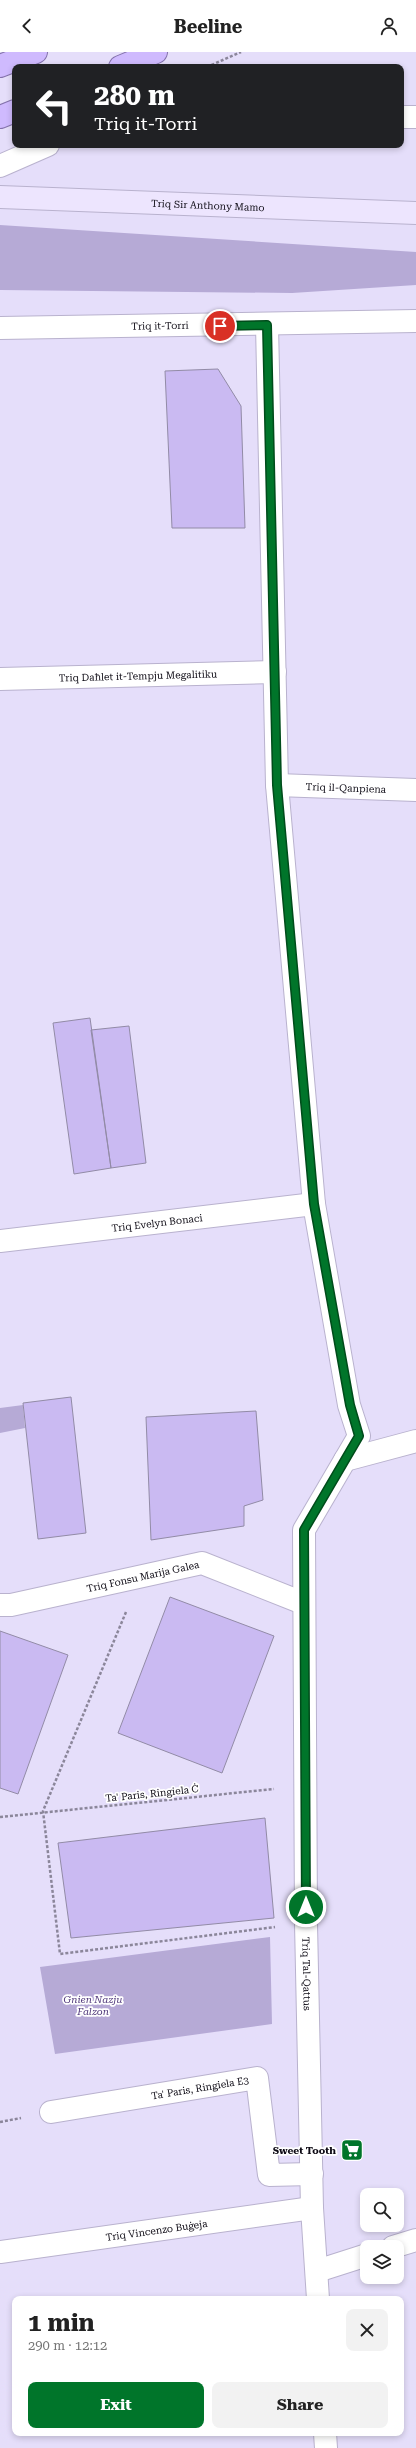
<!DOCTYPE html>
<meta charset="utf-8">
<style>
body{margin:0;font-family:"Roboto Serif",serif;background:#f2f2f2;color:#222;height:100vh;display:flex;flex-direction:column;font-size:15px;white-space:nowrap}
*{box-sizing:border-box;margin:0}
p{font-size:13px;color:#767676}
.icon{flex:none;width:22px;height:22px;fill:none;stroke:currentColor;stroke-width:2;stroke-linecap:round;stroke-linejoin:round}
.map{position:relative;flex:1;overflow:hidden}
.sheet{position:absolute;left:12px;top:2244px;width:392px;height:140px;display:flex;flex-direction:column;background:#fff;border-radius:8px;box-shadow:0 2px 6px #0003}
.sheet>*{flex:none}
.guide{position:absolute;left:12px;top:12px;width:392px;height:84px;border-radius:8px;box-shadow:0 2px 6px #0003;background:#202124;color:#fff;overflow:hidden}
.buttons{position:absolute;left:360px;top:2136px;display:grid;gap:8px}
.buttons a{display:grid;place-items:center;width:44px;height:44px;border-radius:8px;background:#fff;box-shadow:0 2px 6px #0003;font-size:20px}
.pin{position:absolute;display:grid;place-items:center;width:34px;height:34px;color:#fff;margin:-17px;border:2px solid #fff;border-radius:50%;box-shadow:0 1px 4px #0007}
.me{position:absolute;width:44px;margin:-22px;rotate:0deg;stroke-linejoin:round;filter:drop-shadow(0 0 3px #0008)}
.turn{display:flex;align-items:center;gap:14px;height:84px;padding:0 16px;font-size:18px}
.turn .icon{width:52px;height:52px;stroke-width:2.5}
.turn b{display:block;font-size:28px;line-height:34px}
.round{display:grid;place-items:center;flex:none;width:42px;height:42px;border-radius:8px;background:#f2f2f2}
.headline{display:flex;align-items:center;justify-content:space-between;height:68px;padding:0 16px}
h1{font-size:24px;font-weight:700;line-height:30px}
.primary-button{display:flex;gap:8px;margin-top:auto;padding:8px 16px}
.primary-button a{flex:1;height:46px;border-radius:8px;background:#00752a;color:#fff;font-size:16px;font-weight:700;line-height:46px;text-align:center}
.primary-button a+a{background:#f2f2f2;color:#222}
header{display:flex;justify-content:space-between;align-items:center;height:52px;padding:0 16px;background:#fff;font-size:18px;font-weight:700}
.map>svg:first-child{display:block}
.green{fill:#b6aad6}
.building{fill:#cabaf2;stroke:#928ba6}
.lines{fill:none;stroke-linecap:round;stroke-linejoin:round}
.minor-casing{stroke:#b9b2ce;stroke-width:24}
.secondary-casing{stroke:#b9b2ce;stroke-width:24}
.trunk-casing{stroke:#8472ac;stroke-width:24}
.path{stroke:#8b869a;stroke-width:2.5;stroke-dasharray:3 2;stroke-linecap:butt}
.minor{stroke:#fff;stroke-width:22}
.secondary{stroke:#ede5fe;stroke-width:22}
.trunk{stroke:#cfbafe;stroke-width:22}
.route-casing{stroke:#004c1b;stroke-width:10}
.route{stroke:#00752a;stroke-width:7}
.labels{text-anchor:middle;stroke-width:3.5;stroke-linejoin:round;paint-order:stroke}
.street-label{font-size:10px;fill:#0e0b15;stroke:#fff}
.park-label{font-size:10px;font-style:italic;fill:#4f377a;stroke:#fff}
.poi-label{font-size:10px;font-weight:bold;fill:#0e0b15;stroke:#fff;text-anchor:end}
</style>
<header><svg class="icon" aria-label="back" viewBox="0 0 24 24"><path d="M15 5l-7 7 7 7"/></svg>Beeline<svg class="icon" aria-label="person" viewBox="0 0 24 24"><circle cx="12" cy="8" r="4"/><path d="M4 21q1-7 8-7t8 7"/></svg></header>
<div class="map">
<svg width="416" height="2396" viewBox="0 0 416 2396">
<rect width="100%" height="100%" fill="#e5defa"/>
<path class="green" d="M0,173l416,27v33l-124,8 -292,-3z
M23,1353l2,23 -25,5v-25z
M270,1885l2,87 -217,30 -15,-87z"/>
<path class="building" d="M218,317l23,37 4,122h-73l-7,-157z
M90,966l21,150 -37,6 -21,-151z
M129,974l17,137 -35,5 -20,-138z
M71,1345l15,136 -48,6 -15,-136z
M256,1359l7,89 -19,6v20l-93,14 -5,-123z
M170,1545l104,39 -52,137 -104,-40z
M0,1579l68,24 -50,139 -18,-6z
M265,1766l9,100 -203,20 -13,-95z"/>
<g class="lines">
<g class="minor-casing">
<g id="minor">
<path d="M401,65h15"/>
<path d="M0,114l48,-21"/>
<path id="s1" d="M267,273l10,460 37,419 35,201 10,31 -55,94 2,393 6,285 6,91"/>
<path id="s2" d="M0,276l416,-7"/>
<path id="s3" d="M0,627l275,-7"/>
<path id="s4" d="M277,733l139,5"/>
<path id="s5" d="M0,1189l314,-37"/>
<path d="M345,1408l71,-19"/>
<path id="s6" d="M0,1553h11l191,-42 101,40"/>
<path id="s7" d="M51,2060l206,-34 12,97 43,-1"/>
<path d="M393,2195l23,-7"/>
<path id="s8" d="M0,2200l312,-44"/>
<path d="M317,2219l50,-16"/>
<path d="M325,2381l1,15"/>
</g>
</g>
<g class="secondary-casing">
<g id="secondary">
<path id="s9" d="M0,145l416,16"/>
</g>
</g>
<g class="trunk-casing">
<path id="trunk" d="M0,14l36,-14
M120,15l36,-15
M0,65l15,-6"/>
</g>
<path class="path" d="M207,15l34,-15
M126,1560l-83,199 17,143 215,-27
M0,1765l274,-28
M0,2070l21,-4"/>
<use href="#minor" class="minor"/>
<use href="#secondary" class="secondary"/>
<use href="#trunk" class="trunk"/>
</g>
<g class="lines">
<g class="route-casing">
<path id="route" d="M220,274l47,-1 10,460 37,419 36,201 9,31 -55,94 2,377"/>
</g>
<use href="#route" class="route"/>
</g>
<defs>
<g id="supermarket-square" transform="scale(1.15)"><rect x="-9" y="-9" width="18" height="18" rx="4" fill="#00752a" stroke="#fff"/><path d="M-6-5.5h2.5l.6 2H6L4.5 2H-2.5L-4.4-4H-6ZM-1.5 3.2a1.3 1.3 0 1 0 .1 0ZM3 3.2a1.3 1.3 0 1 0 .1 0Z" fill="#fff"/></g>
</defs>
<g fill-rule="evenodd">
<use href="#supermarket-square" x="352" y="2098"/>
</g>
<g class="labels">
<g class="street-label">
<text dy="4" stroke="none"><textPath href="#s9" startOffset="208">Triq Sir Anthony Mamo</textPath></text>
<text dy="4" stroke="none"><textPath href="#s2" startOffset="160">Triq it-Torri</textPath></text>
<text dy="4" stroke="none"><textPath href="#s3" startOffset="138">Triq Daħlet it-Tempju Megalitiku</textPath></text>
<text dy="4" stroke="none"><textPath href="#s4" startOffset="69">Triq il-Qanpiena</textPath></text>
<text dy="4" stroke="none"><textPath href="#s5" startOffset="158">Triq Evelyn Bonaci</textPath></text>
<text dy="4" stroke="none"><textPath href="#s6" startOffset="146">Triq Fonsu Marija Galea</textPath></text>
<text transform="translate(152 1741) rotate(-6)" y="4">Ta' Paris, Ringiela Ċ</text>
<text dy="4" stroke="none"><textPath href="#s1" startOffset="1670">Triq Tal-Qattus</textPath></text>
<text dy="4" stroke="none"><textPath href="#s7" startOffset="151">Ta' Paris, Ringiela E3</textPath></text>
<text dy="4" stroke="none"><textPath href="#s8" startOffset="158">Triq Vincenzo Buġeja</textPath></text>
</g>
<g class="park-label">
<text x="93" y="1951">Gnien Nazju<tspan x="93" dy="12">Falzon</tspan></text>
</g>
<g class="poi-label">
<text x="336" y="2102">Sweet Tooth</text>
</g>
</g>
</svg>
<div class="buttons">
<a><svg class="icon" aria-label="search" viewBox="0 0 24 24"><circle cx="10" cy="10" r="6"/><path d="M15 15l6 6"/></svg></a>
<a><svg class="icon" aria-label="layers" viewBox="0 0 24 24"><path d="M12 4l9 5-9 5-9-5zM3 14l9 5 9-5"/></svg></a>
</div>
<div class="pin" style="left:220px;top:274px;background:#d93025"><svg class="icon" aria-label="arrive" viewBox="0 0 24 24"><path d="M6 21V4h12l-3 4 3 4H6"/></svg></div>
<svg class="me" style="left:306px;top:1855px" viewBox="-20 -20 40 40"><circle r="17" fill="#00752a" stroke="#fff" stroke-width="3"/><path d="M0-11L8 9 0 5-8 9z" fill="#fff"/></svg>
<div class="guide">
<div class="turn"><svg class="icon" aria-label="left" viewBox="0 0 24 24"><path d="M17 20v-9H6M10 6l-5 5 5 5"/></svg><div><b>280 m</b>Triq it-Torri</div></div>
</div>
<section class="sheet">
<div class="headline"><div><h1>1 min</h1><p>290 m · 12:12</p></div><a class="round"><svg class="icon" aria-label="close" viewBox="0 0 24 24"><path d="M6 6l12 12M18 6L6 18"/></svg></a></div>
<div class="primary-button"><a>Exit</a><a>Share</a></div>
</section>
</div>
